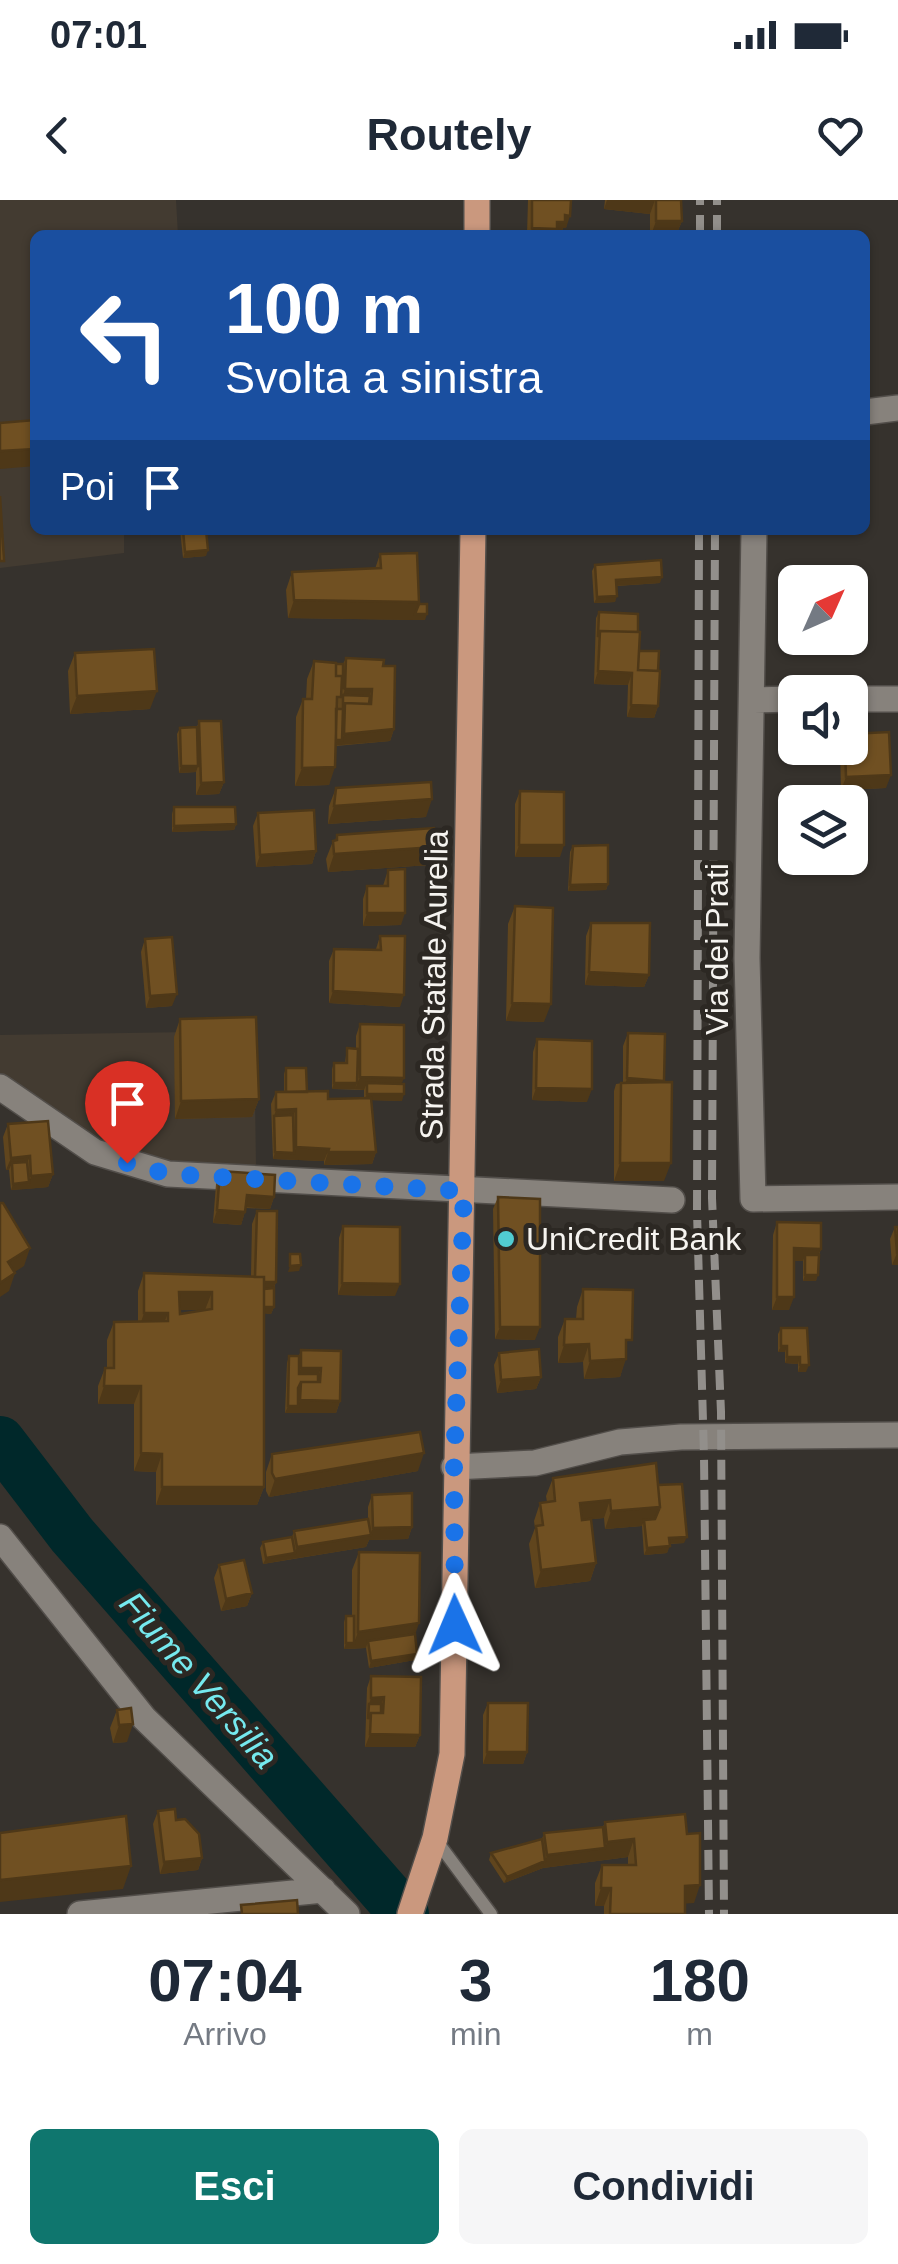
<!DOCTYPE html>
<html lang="it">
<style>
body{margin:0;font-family:Helvetica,sans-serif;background:#f6f6f7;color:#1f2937;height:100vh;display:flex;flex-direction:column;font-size:38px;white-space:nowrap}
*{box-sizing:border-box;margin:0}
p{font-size:32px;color:#747a83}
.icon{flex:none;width:55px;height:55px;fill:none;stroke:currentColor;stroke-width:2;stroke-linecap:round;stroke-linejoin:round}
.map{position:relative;height:1714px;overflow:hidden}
.sheet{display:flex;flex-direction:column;background:#fff;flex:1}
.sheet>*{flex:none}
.banner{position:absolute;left:30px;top:30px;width:840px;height:305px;border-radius:15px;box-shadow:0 2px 8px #0004;background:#1a4fa0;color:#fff;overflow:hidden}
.needle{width:65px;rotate:45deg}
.fabs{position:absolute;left:778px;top:365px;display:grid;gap:20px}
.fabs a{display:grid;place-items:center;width:90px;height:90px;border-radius:15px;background:#fff;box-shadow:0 2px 8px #0004;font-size:50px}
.pin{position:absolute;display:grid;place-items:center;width:85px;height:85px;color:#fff;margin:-102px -42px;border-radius:50% 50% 50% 0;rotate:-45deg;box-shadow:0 0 10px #0007}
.pin .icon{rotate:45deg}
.me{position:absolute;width:110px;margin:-55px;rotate:359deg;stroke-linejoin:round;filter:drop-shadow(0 0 8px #0008)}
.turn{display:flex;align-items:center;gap:35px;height:210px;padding:0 30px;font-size:45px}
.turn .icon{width:130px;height:130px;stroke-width:2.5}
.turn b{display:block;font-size:70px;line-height:85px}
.then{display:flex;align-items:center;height:95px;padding:0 30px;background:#0003;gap:20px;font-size:38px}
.eta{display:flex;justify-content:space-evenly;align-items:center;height:170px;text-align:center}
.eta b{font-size:60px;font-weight:600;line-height:70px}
.primary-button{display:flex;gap:20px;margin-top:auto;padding:20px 30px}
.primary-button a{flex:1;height:115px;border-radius:15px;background:#0f766e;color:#fff;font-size:40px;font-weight:600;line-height:115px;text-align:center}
.primary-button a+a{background:#f6f6f7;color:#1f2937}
.status{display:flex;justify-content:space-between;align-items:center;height:70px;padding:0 50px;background:#fff;direction:ltr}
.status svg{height:28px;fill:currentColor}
header{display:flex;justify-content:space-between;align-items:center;height:130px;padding:0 30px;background:#fff;font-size:45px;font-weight:600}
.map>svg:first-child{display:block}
.built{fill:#433b31}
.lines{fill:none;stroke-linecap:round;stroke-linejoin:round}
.river{stroke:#00282a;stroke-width:50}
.lane-casing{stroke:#524e4a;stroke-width:15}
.street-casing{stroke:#524e4a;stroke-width:28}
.primary-casing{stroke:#524e4a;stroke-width:28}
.lane{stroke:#87827c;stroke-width:12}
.street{stroke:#87827c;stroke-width:25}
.primary{stroke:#ca987e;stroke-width:25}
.rail{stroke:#928f8b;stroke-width:8;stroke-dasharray:20 10;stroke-linecap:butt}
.wall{fill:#60451d;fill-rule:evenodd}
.shaded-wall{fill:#4e3818}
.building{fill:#705022;stroke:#4e3818;stroke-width:2.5;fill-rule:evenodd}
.route{stroke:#1a73e8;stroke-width:18;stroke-dasharray:0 32.4}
.poi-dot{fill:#51ccd2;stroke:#2c2823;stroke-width:4}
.labels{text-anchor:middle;stroke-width:10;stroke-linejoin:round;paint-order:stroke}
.street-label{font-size:32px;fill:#f6f4f0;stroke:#2c2823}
.poi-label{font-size:32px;fill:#f6f4f0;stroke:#2c2823;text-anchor:start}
.water-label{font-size:35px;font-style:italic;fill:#75e9ee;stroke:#2c2823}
</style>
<div class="status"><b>07:01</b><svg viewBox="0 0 49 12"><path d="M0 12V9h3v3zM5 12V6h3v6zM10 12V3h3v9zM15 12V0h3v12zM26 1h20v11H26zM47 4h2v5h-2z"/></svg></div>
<header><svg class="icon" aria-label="back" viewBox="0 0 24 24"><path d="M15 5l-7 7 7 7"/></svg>Routely<svg class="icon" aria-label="heart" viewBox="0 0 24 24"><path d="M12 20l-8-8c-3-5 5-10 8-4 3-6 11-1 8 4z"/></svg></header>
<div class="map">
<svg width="898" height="1714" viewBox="0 0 898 1714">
<rect width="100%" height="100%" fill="#36322d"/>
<path class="built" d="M0,0h176l2,35h-143v295h89v23l-124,15z
M254,831l2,134 -96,-4 -67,-21 -93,-63v-42z"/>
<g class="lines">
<path class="river" d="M0,1241l72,94 332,379"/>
<g class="lane-casing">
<path id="lane" d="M436,1640l55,74"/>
</g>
<g class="street-casing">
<path id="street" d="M865,212l33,-4
M754,330l-7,428 6,241 145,-2
M850,499h48
M754,500l41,-1
M0,887l95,65 73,22 504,26
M454,1267l81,-4 85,-21 61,-5 217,-2
M0,1337l144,181 203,196
M80,1714l243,-24"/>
</g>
<g class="primary-casing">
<path id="primary" d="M477,35v-35
M410,1714l25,-76 17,-84 21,-1224"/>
</g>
<use href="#lane" class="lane"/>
<use href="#street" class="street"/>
<use href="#primary" class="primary"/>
<path class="rail" d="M700,35v-35
M717,35v-35
M699,330l-2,682 7,244 5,458
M715,330l-3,668 9,214 3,502"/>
</g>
<path class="wall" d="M528,0h43l-5,28h-3l-3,7h-33z
M605,0h76l1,21 -6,14h-26v-21l-46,-5z
M180,330h26v26l-23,2z
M380,354l39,48 6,18 -137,-2 -2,-28 6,-18 83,-3z
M595,365l65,18 -43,3 -2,16 -21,1 -2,-32z
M599,412l39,20 1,19 19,55 -4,12 -27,-1 1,-32 -34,-1 2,-66z
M75,453l75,56 -80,5 -2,-43z
M346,458l37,8 11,63 -4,12 -54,5 -7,39 -34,1 1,-69 7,-18h3l1,-20 7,-18 29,3z
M199,521l25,61 -5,12 -23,1v-23l-17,1 -2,-39 3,-6 17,-1z
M840,548h10l36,40 -45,2z
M336,588l90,29 -98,7 1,-18z
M520,591l40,66h-45v-53z
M174,607l62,17 -2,6 -62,2v-18z
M258,613l58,38 -4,13 -56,3 -3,-41z
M337,635l98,12 -6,18 -101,7 -2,-13 7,-18h2z
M573,646l35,38 -2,6 -38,1 2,-39z
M388,670l13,55 -38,1v-27l4,-13h16z
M515,706l29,116 -38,-1 2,-97z
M591,723l58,52 -5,12 -59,-2 1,-49z
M380,736l20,71 -71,-4v-42l5,-12h42z
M145,739l27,67 -26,2 -5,-56z
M180,819l79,80 -7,18 -77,2 -1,-82z
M360,824l42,60v17l-31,-1 5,52 -4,12 -48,1v-4l-51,-2 -2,-55 5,-12h8v-18l2,-6 21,24 21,7h36v-9l-32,-1v-20l2,-6h11l2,-15 9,1v-13z
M628,833l36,48v100h-50v-90l2,-7 7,-1v-37z
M537,839l50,63 -55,-2 1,-48z
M8,924l45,50 -5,13 -37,3 -2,-20h-3l-3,-33z
M220,971l54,26 -4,12 -24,-1 -5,17 -28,-2 3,-39z
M498,997l37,143 -40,-1 -2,-130z
M257,1011l19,71 -2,6v19l-3,7 -7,-1v174l-7,18h-101v-33l-22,-1v-67h-36v-18l7,-18h2v-28l7,-18 24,-1v-30l6,-18 107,3 1,-52zM180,1110h23l-23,4z
M777,1022l44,27 -2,6 -3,26h-13v-20h-9l-5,49h-17l1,-75z
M343,1026l52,70 -57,-1 1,-57z
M895,1027l3,38h-6l-2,-26z
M583,1089l43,67 -6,21 -36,2 -1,-17 -25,1v-26l7,-18h11l1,-12z
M781,1128h26l-1,44h-8v-8l-13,-1v-11h-7v-18z
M301,1150l40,1 -1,50 -4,12h-51l2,-50 2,-7h10z
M499,1153l42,24 -5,12 -39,4 -3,-28z
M272,1254l146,17 -149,26 -3,-6v-19z
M553,1278l105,7 26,58 -15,1 -2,9 -23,2 -2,-29 -37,3 -1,-11 -13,1 5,44 -6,18 -55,7 -6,-44 6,-16 -1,-7 6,-18 7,-1 -1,-6z
M372,1295l40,32 -4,12 -39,1 -3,7 -103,17 -3,-16 3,-6 29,-5 2,-6 74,-12v-12z
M359,1352l56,83v25l-46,8 -3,-20 -22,1v-27l2,-6h6v-46z
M219,1365l33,28 -5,13 -26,5 -7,-33z
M371,1476l49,59 -5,12h-50l2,-59z
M488,1503l39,49 -4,12h-40v-49z
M117,1510l10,32 -14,1 -3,-15z
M158,1611l18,9 26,38 -4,12 -38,4 -7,-50z
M685,1614l9,89h-9v11h-81v-8h-9v-23l7,-18h26v-8l-85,11 -39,15 -15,-23 2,-7 51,-14 2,-6 59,-6 2,-5z"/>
<path class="shaded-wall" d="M607,0h48l-5,14 -46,-5z
M565,15l5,1 -4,12h-3l-3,7h-31l3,-7 25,-6z
M656,21h26l-6,14h-25z
M35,249v17l-35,3v-18z
M208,350l-2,6 -23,2 2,-6z
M662,377l-2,6 -46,3 2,-6z
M617,396l-2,6 -21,1 3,-6z
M294,400l125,2 -4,12h12l-2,6h-12l-125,-2z
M598,471l34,2 -4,12 -34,-1z
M345,489h27l-5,13 -24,-7z
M157,491l-7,18 -80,5 7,-18z
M631,505l27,1 -4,12 -27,-1z
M394,529l-4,12 -61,5 3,-6h10l2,-6z
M181,566h17l-2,6 -17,1z
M335,567l-6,18 -34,1 7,-18z
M891,575l-5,13 -45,2 5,-13z
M224,582l-5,12 -23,1 5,-12z
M432,599l-6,18 -98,7 6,-18z
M236,624l-2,6 -62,2 2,-6z
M519,645h45l-4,12h-45z
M435,647l-6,18 -101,7 6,-18z
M316,651l-4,13 -56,3 4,-12z
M608,684l-2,6 -38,1 2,-6z
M367,713h38l-4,12 -38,1z
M589,772l60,3 -5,12 -59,-2z
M333,791l71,4 -4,12 -71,-4z
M177,794l-5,12 -26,2 4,-12z
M512,803l39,1 -7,18 -38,-1z
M360,877l44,1 -5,12 -32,-7 -3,7 -9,-1z
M627,878l37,3 -5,12 -36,-2z
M334,883h23l-2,6h-23z
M536,888l56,1 -5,13 -55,-2z
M367,894h37l-2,7 -38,-1z
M259,899l-7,18 -77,2 6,-18z
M296,909l-5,13 -17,-6 2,-6z
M296,947l33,2 -5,12 -51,-2 2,-7 19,1z
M328,952h48l-4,12 -48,1z
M30,956l-5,12 -13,-5 -3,7h-3l5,-12z
M620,963h51l-7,18h-50z
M53,974l-5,13 -21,2 4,-13z
M29,982l-2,7 -16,1 2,-6z
M247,995l27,2 -4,12 -28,-2z
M217,1010l28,2 -4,13 -28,-2z
M30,1048l-6,18 -22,14 6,-18z
M794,1048l27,1 -5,12 -11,-6 -2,6h-13z
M897,1053h1v12h-6z
M301,1065l-2,6 -11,1 2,-6z
M15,1073l-6,18 -9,6v-14z
M805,1075h13l-2,6h-13z
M255,1082h21l-5,13z
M342,1083l58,1 -5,12 -57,-1z
M179,1092h33l-7,18h-33z
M777,1097h17l-5,13h-17z
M260,1107h14l-3,7 -13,-1z
M144,1113h24l-7,18h-23z
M500,1127h40l-5,13 -40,-1z
M589,1144l-6,18 -25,1 6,-18z
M781,1146h6l-2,6h-7z
M787,1157h13l-2,7 -13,-1z
M626,1159l-6,18 -36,2 6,-18z
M800,1165h9l-3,7h-8z
M301,1168h20l-5,13h-20z
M541,1177l-5,12 -39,4 4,-13z
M104,1186h37l-7,18h-36z
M300,1200l40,1 -4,12h-51l3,-7h10z
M141,1253l21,1 -6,18 -22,-1z
M424,1253l-6,18 -149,26 6,-18z
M162,1287h102l-7,18h-101z
M610,1300l-6,18 -31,3 7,-18z
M660,1307l-7,18 -9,-5 -2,6 -37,3 6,-18z
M412,1327l-4,12 -39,1 -3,7 -74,12 5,-12 73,-12 3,-7z
M687,1337l-3,6 -18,1 3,-6z
M670,1346l-3,7 -23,2 3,-7z
M295,1353l-3,6 -29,5 3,-6z
M596,1363l-6,18 -55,7 6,-18z
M252,1393l-5,13 -26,5 5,-12z
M419,1423l-6,18h-45l-2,7 -22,1 2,-6h8l4,-11z
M417,1454l-2,6 -46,8 2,-7z
M384,1497l-5,13 -10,-6 2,-6z
M133,1524l-6,18 -14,1 6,-18z
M370,1534l50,1 -5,12h-50z
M487,1552h40l-4,12h-40z
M634,1639l-6,18 -85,11 4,-13 58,-7 2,-6z
M202,1658l-4,12 -38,4 4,-12z
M545,1661l-2,7 -39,15 3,-6z
M131,1666l-8,23 -123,13v-22z
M700,1685l-6,18 -15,1 6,-18z
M601,1688h10l-7,18h-9z"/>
<path class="building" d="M532,0h39l-1,16 -5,-1v7h-8v7l-25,-1z
M656,0h25l1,21h-26z
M35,220v29l-35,2v-28z
M0,296l4,65h-4z
M183,330h23l2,20 -23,2z
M417,353l2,49 -125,-2 -2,-28 89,-4 -1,-14z
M661,360l1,17 -46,3 1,16 -20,1 -2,-32z
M419,404h8v10h-12z
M599,412l39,2v18l-38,-1 -2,6z
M600,431l40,1 -2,38 22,1 -2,35 -27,-1 1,-32 -34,-2z
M154,449l3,42 -80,5 -2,-43z
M639,451h20l-1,20 -20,-1z
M346,458l38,2 -1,6h12l-1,63 -50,5 1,-31 26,1 1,-15h-27z
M314,461l22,2v13h6l-1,21h-4l-2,70 -33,1 1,-69h9z
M336,464h7v24h-1v-12h-6z
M343,495l27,1 -1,8 -24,-1 -2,6z
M336,509h7l-1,31h-6z
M199,521h22l3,61 -23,1z
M197,527l1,39h-17l-1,-38z
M889,532l2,43 -45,2 -1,-29h5v-14z
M431,582l1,17 -98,7 2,-18z
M520,591l44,1v53h-45z
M174,607h61l1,17 -62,2z
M314,610l2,41 -56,4 -2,-42z
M434,628l1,19 -101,7 -1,-13 4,-1v-5z
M608,645v39l-38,1 3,-39z
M405,669v44h-38v-27h21v-16z
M515,706l38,2 -2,96 -39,-1z
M591,723h59l-1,52 -60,-3z
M380,736h25l-1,59 -71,-4 1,-42 47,1z
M172,737l5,57 -27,2 -5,-57z
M256,817l3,82 -78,2 -1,-82z
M360,824l44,1v53l-44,-1z
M628,833l37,1 -1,47 -37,-3z
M537,839l55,2v48l-56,-1z
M347,848l11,1 -1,34h-23v-20h13z
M286,868h20l1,24h-21z
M672,882l-1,81h-51l1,-80z
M367,883l37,1v10h-37z
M328,891v8l43,-1 5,54h-48l1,-3 -33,-2v-38l-20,1v-18z
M293,915l1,38 -19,-1 -1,-36z
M48,921l5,53 -22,2 -1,-20 -19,2 -3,-34z
M27,962l2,20 -16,2 -1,-21z
M220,971l55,4 -1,22 -27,-2 -2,17 -28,-2z
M498,997l42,2v128h-40z
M0,1003h3l27,45 -22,14 7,11 -15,10z
M257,1011h20l-1,71h-12v-5h-9z
M777,1022l44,1v26l-27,-1v49h-17z
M343,1026l57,1v57l-58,-1z
M895,1027h3v26h-1z
M290,1054h10l1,11 -11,1z
M805,1055h14l-1,20h-13z
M144,1073l120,4v210h-102v-33l-21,-1v-67h-37l1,-18h9v-46l54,-1v-8h-24zM179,1092h33v17l-32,5z
M274,1088v19h-10v-18z
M583,1089l50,1 -1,50h-6v19l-36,2 -1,-17 -25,1 1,-26h18z
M781,1128h26l2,37h-9v-8h-13v-11h-6z
M539,1149l2,28 -40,3 -2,-27z
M301,1150l40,1 -1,50 -40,-1 1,-18h19l1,-14h-20z
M289,1156h10v18h19v8h-17l-3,6v18h-10z
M420,1232l4,21 -149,26 -3,-6v-19z
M656,1263l4,44 -49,4 -1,-11 -30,3 2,17 9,-1 5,44 -55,7 -5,-44 7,-1 -3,-22 15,-2 -2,-23z
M682,1284l5,53 -18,1 1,8 -23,2 -3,-28 11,-1 5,-12 -2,-22z
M412,1293v34l-39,1 -1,-33z
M368,1319l3,16 -74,12 -3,-16z
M292,1337l3,16 -29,5 -3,-16z
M359,1352l61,1 -1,70 -61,9z
M244,1360l8,33 -26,6 -7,-34z
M346,1416h8v27h-8z
M415,1434l2,20 -46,7 -3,-20z
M371,1476l50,1 -1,58 -50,-1 1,-21h12l1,-16 -13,1z
M488,1503h40l-1,49h-40z
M369,1504h12v9h-10l-3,6z
M131,1508l2,16 -14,1 -2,-15z
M175,1609l1,11 9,-1 14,15 3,24 -38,4 -6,-51z
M685,1614l2,20 13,-1v52l-15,1v28h-75l1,-26h-10l1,-23h34l-2,-26 -27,3 -2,-20z
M126,1616l5,50 -131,14v-47z
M603,1627l2,21 -58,7 -3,-22z
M542,1639l3,22 -38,16 -16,-24z
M297,1700l1,14h-56l-1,-9z"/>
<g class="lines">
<path class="route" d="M127,963l41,11 296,17 -10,275 1,159"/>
</g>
<circle class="poi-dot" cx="506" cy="1039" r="10"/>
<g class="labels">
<g class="street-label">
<text transform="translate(717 749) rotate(-90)" y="11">Via dei Prati</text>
<text transform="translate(434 785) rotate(-89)" y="11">Strada Statale Aurelia</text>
</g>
<g class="poi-label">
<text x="526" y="1050">UniCredit Bank</text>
</g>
<g class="water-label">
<text transform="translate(199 1480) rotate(49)" y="12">Fiume Versilia</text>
</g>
</g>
</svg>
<div class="fabs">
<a><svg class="needle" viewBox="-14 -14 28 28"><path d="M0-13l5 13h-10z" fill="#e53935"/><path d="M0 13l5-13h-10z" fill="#747a83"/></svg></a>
<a><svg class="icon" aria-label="sound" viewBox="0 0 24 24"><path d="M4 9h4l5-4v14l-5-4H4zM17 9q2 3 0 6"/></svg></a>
<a><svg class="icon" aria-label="layers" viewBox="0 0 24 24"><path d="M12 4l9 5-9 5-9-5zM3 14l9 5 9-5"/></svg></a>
</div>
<div class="pin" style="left:127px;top:963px;background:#d93025"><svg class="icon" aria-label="arrive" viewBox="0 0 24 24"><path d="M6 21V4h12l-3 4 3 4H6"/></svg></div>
<svg class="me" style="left:455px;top:1425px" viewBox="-20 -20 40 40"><path d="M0-17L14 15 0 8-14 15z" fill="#1a73e8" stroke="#fff" stroke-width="4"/></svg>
<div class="banner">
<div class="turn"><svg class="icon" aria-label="left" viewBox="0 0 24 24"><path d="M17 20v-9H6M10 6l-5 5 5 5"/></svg><div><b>100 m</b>Svolta a sinistra</div></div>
<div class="then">Poi<svg class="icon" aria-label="arrive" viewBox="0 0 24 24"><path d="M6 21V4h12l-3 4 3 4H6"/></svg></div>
</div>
</div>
<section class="sheet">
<div class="eta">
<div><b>07:04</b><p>Arrivo</p></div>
<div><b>3</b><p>min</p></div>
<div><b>180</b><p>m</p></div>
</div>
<div class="primary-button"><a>Esci</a><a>Condividi</a></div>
</section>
